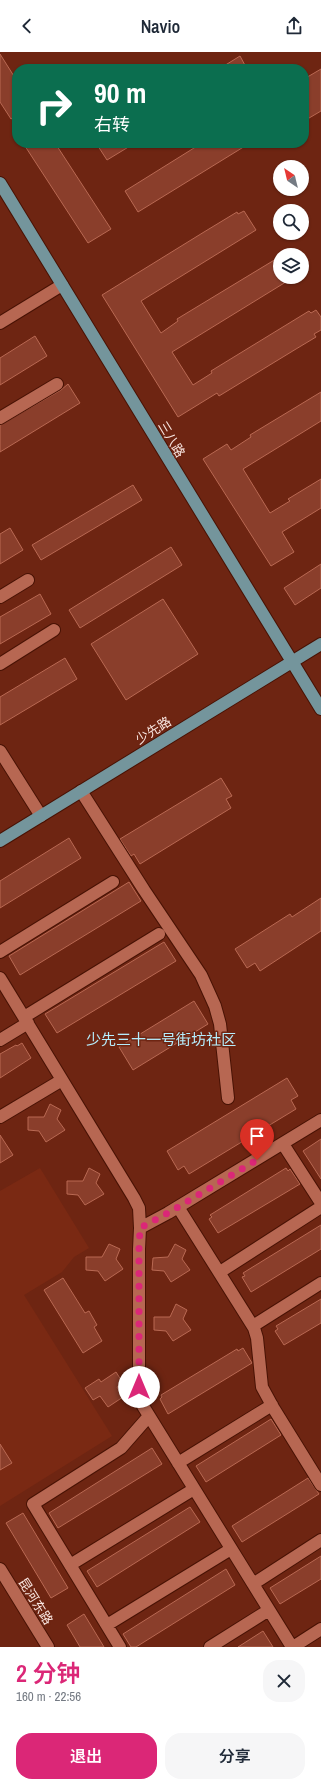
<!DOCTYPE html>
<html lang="zh">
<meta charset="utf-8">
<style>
body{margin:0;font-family:"Archivo Narrow","Noto Sans SC",sans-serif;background:#f6f6f7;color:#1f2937;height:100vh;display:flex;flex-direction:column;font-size:15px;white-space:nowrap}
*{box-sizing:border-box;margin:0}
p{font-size:13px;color:#747a83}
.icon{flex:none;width:22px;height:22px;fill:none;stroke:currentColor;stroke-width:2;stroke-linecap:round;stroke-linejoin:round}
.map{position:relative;height:1595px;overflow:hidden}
.sheet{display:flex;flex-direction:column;background:#fff;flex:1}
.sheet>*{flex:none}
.top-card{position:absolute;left:12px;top:12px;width:297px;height:84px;border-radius:16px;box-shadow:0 1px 3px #0004;background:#0b6e4f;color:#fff;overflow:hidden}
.needle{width:26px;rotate:325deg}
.buttons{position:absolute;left:273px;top:108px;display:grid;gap:8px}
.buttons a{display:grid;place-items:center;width:36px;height:36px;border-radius:50%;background:#fff;box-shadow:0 1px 3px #0004;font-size:20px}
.pin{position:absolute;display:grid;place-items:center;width:34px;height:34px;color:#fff;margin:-41px -17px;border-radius:50% 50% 50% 0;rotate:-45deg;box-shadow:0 0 4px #0007}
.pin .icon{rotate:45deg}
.me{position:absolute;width:44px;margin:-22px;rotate:0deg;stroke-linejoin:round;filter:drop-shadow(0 0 3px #0008)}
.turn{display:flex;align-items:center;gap:14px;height:84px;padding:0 16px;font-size:18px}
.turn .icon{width:52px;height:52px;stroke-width:2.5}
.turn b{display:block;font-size:28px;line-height:34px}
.round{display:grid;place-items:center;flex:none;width:42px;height:42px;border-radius:16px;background:#f6f6f7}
.headline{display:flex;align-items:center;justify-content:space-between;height:68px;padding:0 16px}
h1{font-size:24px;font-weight:600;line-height:30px;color:#db2777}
.primary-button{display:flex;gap:8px;margin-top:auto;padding:8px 16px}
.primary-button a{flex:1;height:46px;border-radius:16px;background:#db2777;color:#fff;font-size:16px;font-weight:600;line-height:46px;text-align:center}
.primary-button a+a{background:#f6f6f7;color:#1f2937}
header{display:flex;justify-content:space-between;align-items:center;height:52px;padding:0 16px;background:#fff;font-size:18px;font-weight:600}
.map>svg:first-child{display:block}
.built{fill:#7a2913}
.building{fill:#8a3e2b;stroke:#b96953}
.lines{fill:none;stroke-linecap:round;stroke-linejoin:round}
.minor-casing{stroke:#481204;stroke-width:14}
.major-casing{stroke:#481204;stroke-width:14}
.minor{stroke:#b76752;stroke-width:12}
.major{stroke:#74959c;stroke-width:12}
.route{stroke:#db2777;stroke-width:7;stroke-dasharray:0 12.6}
.labels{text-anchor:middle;stroke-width:3;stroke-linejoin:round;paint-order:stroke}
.street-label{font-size:13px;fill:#f9e6e1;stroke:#6e2512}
.quarter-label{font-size:15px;fill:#b5edfc;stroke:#6e2512}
</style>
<header><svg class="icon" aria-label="back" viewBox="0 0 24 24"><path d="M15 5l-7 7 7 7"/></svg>Navio<svg class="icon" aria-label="share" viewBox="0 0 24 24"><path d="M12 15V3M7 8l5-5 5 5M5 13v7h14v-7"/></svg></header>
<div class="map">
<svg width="321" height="1595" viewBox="0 0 321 1595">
<rect width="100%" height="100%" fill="#6e2512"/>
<path class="built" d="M40,1116l49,80 -15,9 -12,15 -38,23 88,141 -112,70v-315z"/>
<path class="building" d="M0,2l17,27v34l-6,4 -11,-17z
M240,4l7,13h-28z
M321,17v42l-17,10v-42z
M23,91h32l56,86 -23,14z
M96,91h39l-28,17z
M202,91h48l-112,69 -13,-21z
M244,159l12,19 -115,71 20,32 17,-12 -1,-2 99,-60 4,7v11h14l-122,75 21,33 19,-12 -1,-2 98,-60 2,2 5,-3 5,7v13l-7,4 2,3 -20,12 -77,47 -2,-3 -39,24 -76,-122 102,-63 33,-20 1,2z
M35,284l12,20 -47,29v-27z
M68,332l12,19 -80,49v-27l61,-35z
M321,340v29l-78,48 27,44 20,-12 -2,-2 33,-20v29l-39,24 12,20 -23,14 -68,-107 24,-15 4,6 20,-13 -1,-2z
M133,433l9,15 -101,60 -9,-15z
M10,476l13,22 -23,14v-30z
M171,495l11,18 -102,63 -11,-18z
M321,512v24l-26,17 -11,-17z
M40,542l11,20 -51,30v-27z
M163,547l35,55 -72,46 -35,-56z
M65,606l12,21 -77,46v-28z
M221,726l11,18 -6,3 5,9 -91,56 -6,-10 -3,2 -11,-17z
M69,786l12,20 -81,50v-27z
M129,830l12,19 -121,74 -11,-19z
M321,846v33l-61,40 -5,-8 -8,5 -12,-19 55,-35 2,3z
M164,890l12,19 -119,72 -12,-19z
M194,949l14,23 -75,46 -14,-23z
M22,991l9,15 -31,20v-24l16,-9 1,1z
M287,1026l11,18 -7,4 5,9 -107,65 -5,-8 -6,4 -11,-19z
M50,1052l11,6 -4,9 8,11 -19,12 -7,-11 -11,-1v-13h16z
M0,1083l13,20 -13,8z
M321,1087v40l-18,-28z
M89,1116l11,6 -4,9 8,11 -19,11 -7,-10 -11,-1v-13h16z
M286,1116l2,3 2,-2 10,15 -82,49 -9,-14 3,-2 -2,-2z
M321,1173v24l-70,43 -9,-15 3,-1 -2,-3z
M109,1192l11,5 -4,10 7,10 -18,12 -7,-10 -12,-1v-13h16z
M175,1192l11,6 -4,9 8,11 -19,12 -7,-11 -12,-1 1,-12 15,-1z
M63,1226l22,35 4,-2 8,14 -3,2 8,14 -19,12 -39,-63z
M321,1247v24l-37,22 -9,-14 3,-2 -2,-3z
M176,1252l11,6 -4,9 8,11 -18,11 -7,-10 -12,-1v-13h16z
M243,1296l9,15 -84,51 -8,-15 2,-2 -1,-2 76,-46 1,2z
M116,1320l7,11 -6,4 6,10 -15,10 -8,-11 -7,4 -8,-12 14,-9 2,3z
M271,1367l10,16 -75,47 -10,-16z
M0,1392l12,19 -12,7z
M152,1396l10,16 -104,64 -9,-15z
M308,1426l11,16 -77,48 -10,-16z
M190,1455l10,15 -103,65 -10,-16z
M23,1461l45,75 -17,10 -45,-75z
M321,1504v23l-41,25 -10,-16z
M226,1517l9,16 -99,62h-5l-8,-13z
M84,1562l20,33h-24l-13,-22z
M263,1579l10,16h-35z"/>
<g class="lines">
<g class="minor-casing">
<path id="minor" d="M0,271l62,-38
M0,366l57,-34
M0,545l28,-17
M0,612l54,-34
M0,699l41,65
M81,739l63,99 57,85 14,31 5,18 8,74
M0,900l113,-70
M0,926l134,220 5,10 1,20 28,-15 153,-93
M24,965l135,-83
M0,988l28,-17
M0,1065l62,-37
M283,1092l38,59
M178,1155l76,121 3,10 5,49 12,22 47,76
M140,1176l-1,21v138l4,19 149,241
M220,1220l101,-65
M253,1274l68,-43
M178,1411l94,-58
M70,1513l124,-76
M0,1517l48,78
M253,1532l68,-44
M107,1573l124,-76
M120,1595l-87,-143 88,-56 28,-32
M210,1595l59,-37
M293,1595l28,-18"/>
</g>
<g class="major-casing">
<path id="major" d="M0,131l321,526
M0,789l321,-197"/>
</g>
<use href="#minor" class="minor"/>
<use href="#major" class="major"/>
</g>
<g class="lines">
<path class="route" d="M139,1335v-138l1,-21 28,-15 89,-53"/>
</g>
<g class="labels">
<g class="street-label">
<text transform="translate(172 387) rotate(59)" y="5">三八路</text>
<text transform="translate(153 678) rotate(-32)" y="5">少先路</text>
<text transform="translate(36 1549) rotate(58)" y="5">昆河东路</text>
</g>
<g class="quarter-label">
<text x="161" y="993">少先三十一号街坊社区</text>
</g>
</g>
</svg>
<div class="buttons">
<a><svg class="needle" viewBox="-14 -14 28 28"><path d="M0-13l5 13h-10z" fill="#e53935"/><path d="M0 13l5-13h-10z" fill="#747a83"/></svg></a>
<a><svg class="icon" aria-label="search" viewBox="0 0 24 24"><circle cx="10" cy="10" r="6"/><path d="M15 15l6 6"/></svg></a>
<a><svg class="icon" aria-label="layers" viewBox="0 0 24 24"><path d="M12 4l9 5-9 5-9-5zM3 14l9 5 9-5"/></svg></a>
</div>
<div class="pin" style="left:257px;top:1108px;background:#d93025"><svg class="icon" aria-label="arrive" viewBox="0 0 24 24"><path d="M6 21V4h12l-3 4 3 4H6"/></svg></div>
<svg class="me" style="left:139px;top:1335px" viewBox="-20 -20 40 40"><circle r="19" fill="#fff"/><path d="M0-13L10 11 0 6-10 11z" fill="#db2777"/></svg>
<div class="top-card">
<div class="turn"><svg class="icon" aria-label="right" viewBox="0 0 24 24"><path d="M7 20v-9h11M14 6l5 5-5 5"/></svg><div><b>90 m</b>右转</div></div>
</div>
</div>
<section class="sheet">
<div class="headline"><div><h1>2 分钟</h1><p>160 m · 22:56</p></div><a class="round"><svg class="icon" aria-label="close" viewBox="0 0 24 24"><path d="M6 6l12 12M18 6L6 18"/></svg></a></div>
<div class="primary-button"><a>退出</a><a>分享</a></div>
</section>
